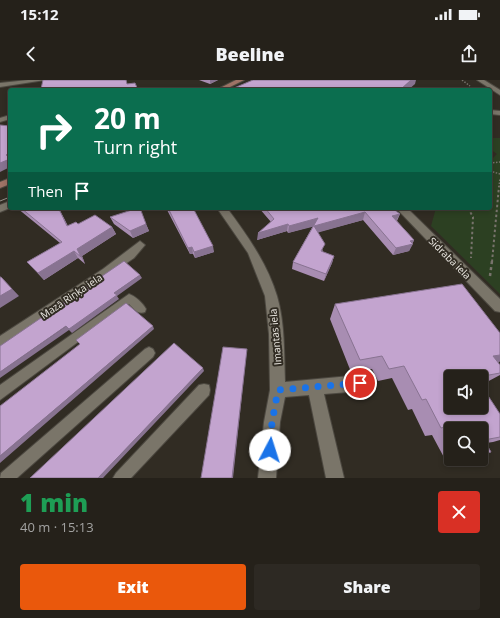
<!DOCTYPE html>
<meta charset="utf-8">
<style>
body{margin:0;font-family:"Open Sans",sans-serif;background:#2d2923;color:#f1f3f6;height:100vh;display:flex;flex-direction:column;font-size:15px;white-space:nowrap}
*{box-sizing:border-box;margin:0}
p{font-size:13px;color:#a3a3a2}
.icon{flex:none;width:22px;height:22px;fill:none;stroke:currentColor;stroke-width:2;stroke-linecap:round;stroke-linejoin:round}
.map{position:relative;height:398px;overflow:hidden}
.side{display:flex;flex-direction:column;background:#25211a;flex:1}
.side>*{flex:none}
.guide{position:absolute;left:8px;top:8px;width:484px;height:122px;border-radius:4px;box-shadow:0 2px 6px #0003,0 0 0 1px #423e39;background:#0b6e4f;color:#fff;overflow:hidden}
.controls{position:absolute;left:444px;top:290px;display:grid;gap:8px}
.controls a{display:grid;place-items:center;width:44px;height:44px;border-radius:4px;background:#25211a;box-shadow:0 2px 6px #0003,0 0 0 1px #423e39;font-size:20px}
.pin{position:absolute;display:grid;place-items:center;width:34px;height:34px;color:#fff;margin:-17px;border:2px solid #fff;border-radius:50%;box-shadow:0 1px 4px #0007}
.me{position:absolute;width:44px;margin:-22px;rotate:5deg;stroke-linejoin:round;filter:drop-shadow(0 0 3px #0008)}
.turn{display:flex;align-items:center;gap:14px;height:84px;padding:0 20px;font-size:18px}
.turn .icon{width:52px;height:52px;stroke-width:2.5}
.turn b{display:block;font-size:28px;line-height:34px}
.then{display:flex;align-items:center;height:38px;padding:0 20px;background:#0003;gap:8px;font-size:15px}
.round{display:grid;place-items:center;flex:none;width:42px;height:42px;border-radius:4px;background:#2d2923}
.overview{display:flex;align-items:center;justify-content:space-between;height:68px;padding:0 20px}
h1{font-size:24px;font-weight:800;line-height:30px;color:#1e9e55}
.action{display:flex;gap:8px;margin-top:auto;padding:8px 20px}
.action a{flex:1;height:46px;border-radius:4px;background:#ea580c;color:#fff;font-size:16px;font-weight:800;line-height:46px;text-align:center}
.action a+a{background:#2d2923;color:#f1f3f6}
.status{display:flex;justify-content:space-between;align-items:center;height:28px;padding:0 20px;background:#25211a;direction:ltr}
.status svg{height:11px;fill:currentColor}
header{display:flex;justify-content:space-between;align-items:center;height:52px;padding:0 20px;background:#25211a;font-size:18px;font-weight:800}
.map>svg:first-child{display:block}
.green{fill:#2c4022}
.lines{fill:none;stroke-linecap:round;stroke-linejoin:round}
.lane-casing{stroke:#4c4840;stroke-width:2}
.street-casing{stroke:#4c4840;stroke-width:2}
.secondary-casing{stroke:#4c4840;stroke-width:2}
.path-far2{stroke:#78736c;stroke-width:1.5;stroke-dasharray:1.5 1.5;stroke-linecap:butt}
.path-far1{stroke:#78736c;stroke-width:2;stroke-dasharray:2.5 2.5;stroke-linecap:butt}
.path{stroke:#78736c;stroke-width:2.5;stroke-dasharray:3 3;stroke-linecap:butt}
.lane{fill:#7a7569;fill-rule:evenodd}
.street{fill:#7a7569;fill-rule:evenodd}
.secondary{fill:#9f7366;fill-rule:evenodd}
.tram{stroke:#98948d;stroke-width:1}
.wall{fill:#a88db2}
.shaded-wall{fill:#887391}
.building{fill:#c3a4cf;stroke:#887391}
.route{stroke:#1a73e8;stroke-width:7;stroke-dasharray:0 12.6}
.labels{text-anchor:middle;stroke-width:4;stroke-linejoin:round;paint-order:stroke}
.street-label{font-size:10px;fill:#edeae4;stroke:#312c23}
</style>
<div class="status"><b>15:12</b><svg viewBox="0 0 49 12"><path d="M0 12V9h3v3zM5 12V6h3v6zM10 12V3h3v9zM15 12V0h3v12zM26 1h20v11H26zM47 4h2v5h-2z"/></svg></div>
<header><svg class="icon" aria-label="back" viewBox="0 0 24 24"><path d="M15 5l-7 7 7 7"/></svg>Beeline<svg class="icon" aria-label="share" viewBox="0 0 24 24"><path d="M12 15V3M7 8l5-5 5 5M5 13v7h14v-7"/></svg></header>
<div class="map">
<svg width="500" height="398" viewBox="0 0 500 398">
<rect width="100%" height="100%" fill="#312c23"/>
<path class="green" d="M490,58h10v156l-69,-68 5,-18h54v-51l3,1 4,-4 -7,-5z"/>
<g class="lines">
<g class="lane-casing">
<path id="lane" d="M129,214c6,2 14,9 17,15l-1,3c-7,3 -11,-3 -16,-8l-129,96v-15z
M149,267l4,2 2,4 -2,4 -136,121h-17l1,-5 144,-124z
M204,304l5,1 1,5 -1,5 -78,83h-18l3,-5 83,-88z"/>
</g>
<g class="street-casing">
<path id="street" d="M28,0h17l-45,7v-4z
M477,0h7l16,10v5z
M490,30l10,1v4l-10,-1z
M10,35v4l-10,3v-4z
M10,121v7l-10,4v-7z
M217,128h10c20,27 40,55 50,88 8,27 7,58 8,86l76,-7 5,3 3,5 -3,5 -5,3 -37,3 20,84h-18l-17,-83 -24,2 -5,25 -4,56h-18l6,-56 6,-32 -1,-56 -4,-38 -17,-43z
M396,128h11l93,91v13l-5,-1z
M140,161l5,4 -11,13 -134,92v-14l103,-67z"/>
</g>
<g class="secondary-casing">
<path id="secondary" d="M236,0h8l-20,10h-8z
M10,98v6l-10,4v-6z"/>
</g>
<path class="path-far2" d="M462,0l8,6
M490,83l10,-1
M490,91l10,3
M499,107l1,-9"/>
<path class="path-far1" d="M468,128l5,9 -2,41
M492,182l7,-76"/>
<path class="path" d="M490,196l2,-15"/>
<use href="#lane" class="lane"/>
<use href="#street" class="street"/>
<use href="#secondary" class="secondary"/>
<path class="tram" d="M0,121l10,-4"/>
</g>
<path class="wall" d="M199,0h19l-8,4z
M17,128h38l5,3 8,15 10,-2 34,3 4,7 -34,22 3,8 -7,-6 -34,22 -17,-18 33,-19z
M166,128h27l21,44 -19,6 -2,-4h-3z
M259,128h133l8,6 -3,7 17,19 -5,11 -16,4 -30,-35 -45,12 5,20 11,4 -2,7 -8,18 -32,-12 1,-7 20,-36 -25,7 -1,-2 -30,9 14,-18z
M110,137l36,7 3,7 -16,7 -19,-14z
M335,224l165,29v28l-2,2 2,2v10l-15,8 -4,1v-7h-30l49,37v26l-7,2 -7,1 5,9 -10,3v-26h-30v30h15l-19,4 -15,-28 -7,1 -13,-27 -4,1 -16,-32 -14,3 -6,-12 -21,3 -21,-53z"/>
<path class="shaded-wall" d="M210,0h8l-8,4z
M411,0h5l-1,4 -7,6h-8z
M10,73v14l-10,5v-9l6,-8z
M60,131l4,7 7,15 -4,-7z
M365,132l-2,8 -50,14 1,-8z
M400,134l-4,7 -4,-5z
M318,138l-2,8 -28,7 1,-7z
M146,144l3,7 -16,7 -3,-7z
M288,144l-1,7 -30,9 1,-7z
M112,147l4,7 -34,22 3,8 -4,-7 -4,-8z
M414,160l-2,5 1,-1 -4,7 -16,4 3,-7 14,-7z
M213,166l1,6 -19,6 -1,-6z
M192,167l1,7h-3l-2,-6z
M74,171l4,7 -34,22 -6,-7z
M334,176l-2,7 -8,18 2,-7z
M140,195l2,3 -25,18 2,3 -47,34 -3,-3 -69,48v-6z
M1,197l18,19 -19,12v-12z
M153,246l1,3 -154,134v-7z
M247,269l-14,129h-1z
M500,275v6l-5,3 -2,-8z
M203,288l1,3 -101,107h-5z"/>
<path class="building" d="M43,0h83l1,4 8,-1 3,7h-94l-3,-1z
M253,0h158l-11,10h-161l-5,-2z
M0,45l10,1v27l-4,2 4,2v2l-10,4z
M21,128h34l5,3 7,15 9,-4 2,2 17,-9 17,12 -35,22 4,8 -7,-6 -36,22 -11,-11 35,-20z
M138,128h2l6,16 -16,7 -20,-14z
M168,128h25l20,38 -19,6 -2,-5 -4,1z
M265,128h127l8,6 -8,2 22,24 -4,1 3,3 -17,4 -31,-36 -51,14 11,18 -4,7 13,5 -8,18 -33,-12 25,-44 -29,8 -1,-2 -30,9 16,-14z
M124,181l16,14 -26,18 3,2 -48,34 -3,-3 -66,46v-26z
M0,197h1l11,12 -12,7z
M462,204l38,49v22l-7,1 7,9v8l-22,4h-27v30h30v-22l19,29v23l-16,3 7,12 -10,2v-25h-30v1l-2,-4 -8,2 -15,-29 -4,1 -18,-34 -15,3 -7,-13 -22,4 -25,-56z
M126,223l27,23 -153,130v-50l80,-62 -4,-4z
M174,263l29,25 -105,110h-68z
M223,267l24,2 -15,129h-31z"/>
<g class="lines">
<path class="route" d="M270,370l2,-28 6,-32 82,-7"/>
</g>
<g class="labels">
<g class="street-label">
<text transform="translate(450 178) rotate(45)" y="4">Sidraba iela</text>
<text transform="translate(71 216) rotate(-34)" y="4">Mazā Riņķa iela</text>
<text transform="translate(275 257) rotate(-95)" y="4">Imantas iela</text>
</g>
</g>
</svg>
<div class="controls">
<a><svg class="icon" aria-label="sound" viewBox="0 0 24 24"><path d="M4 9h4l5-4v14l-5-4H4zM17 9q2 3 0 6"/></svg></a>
<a><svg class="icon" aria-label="search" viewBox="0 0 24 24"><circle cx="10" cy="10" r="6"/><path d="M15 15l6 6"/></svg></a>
</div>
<div class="pin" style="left:360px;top:303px;background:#d93025"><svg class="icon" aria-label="arrive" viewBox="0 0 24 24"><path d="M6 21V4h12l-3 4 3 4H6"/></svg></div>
<svg class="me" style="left:270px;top:370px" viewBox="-20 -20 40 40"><circle r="19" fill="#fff"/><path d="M0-13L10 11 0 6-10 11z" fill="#1a73e8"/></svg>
<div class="guide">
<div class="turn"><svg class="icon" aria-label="right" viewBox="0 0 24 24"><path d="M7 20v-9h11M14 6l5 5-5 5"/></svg><div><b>20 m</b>Turn right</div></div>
<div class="then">Then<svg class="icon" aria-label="arrive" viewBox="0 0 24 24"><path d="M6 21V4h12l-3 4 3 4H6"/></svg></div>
</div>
</div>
<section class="side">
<div class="overview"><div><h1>1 min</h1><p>40 m · 15:13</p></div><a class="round" style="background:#d93025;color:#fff"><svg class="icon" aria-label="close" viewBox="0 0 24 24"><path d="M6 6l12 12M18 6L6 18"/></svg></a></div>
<div class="action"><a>Exit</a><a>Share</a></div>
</section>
